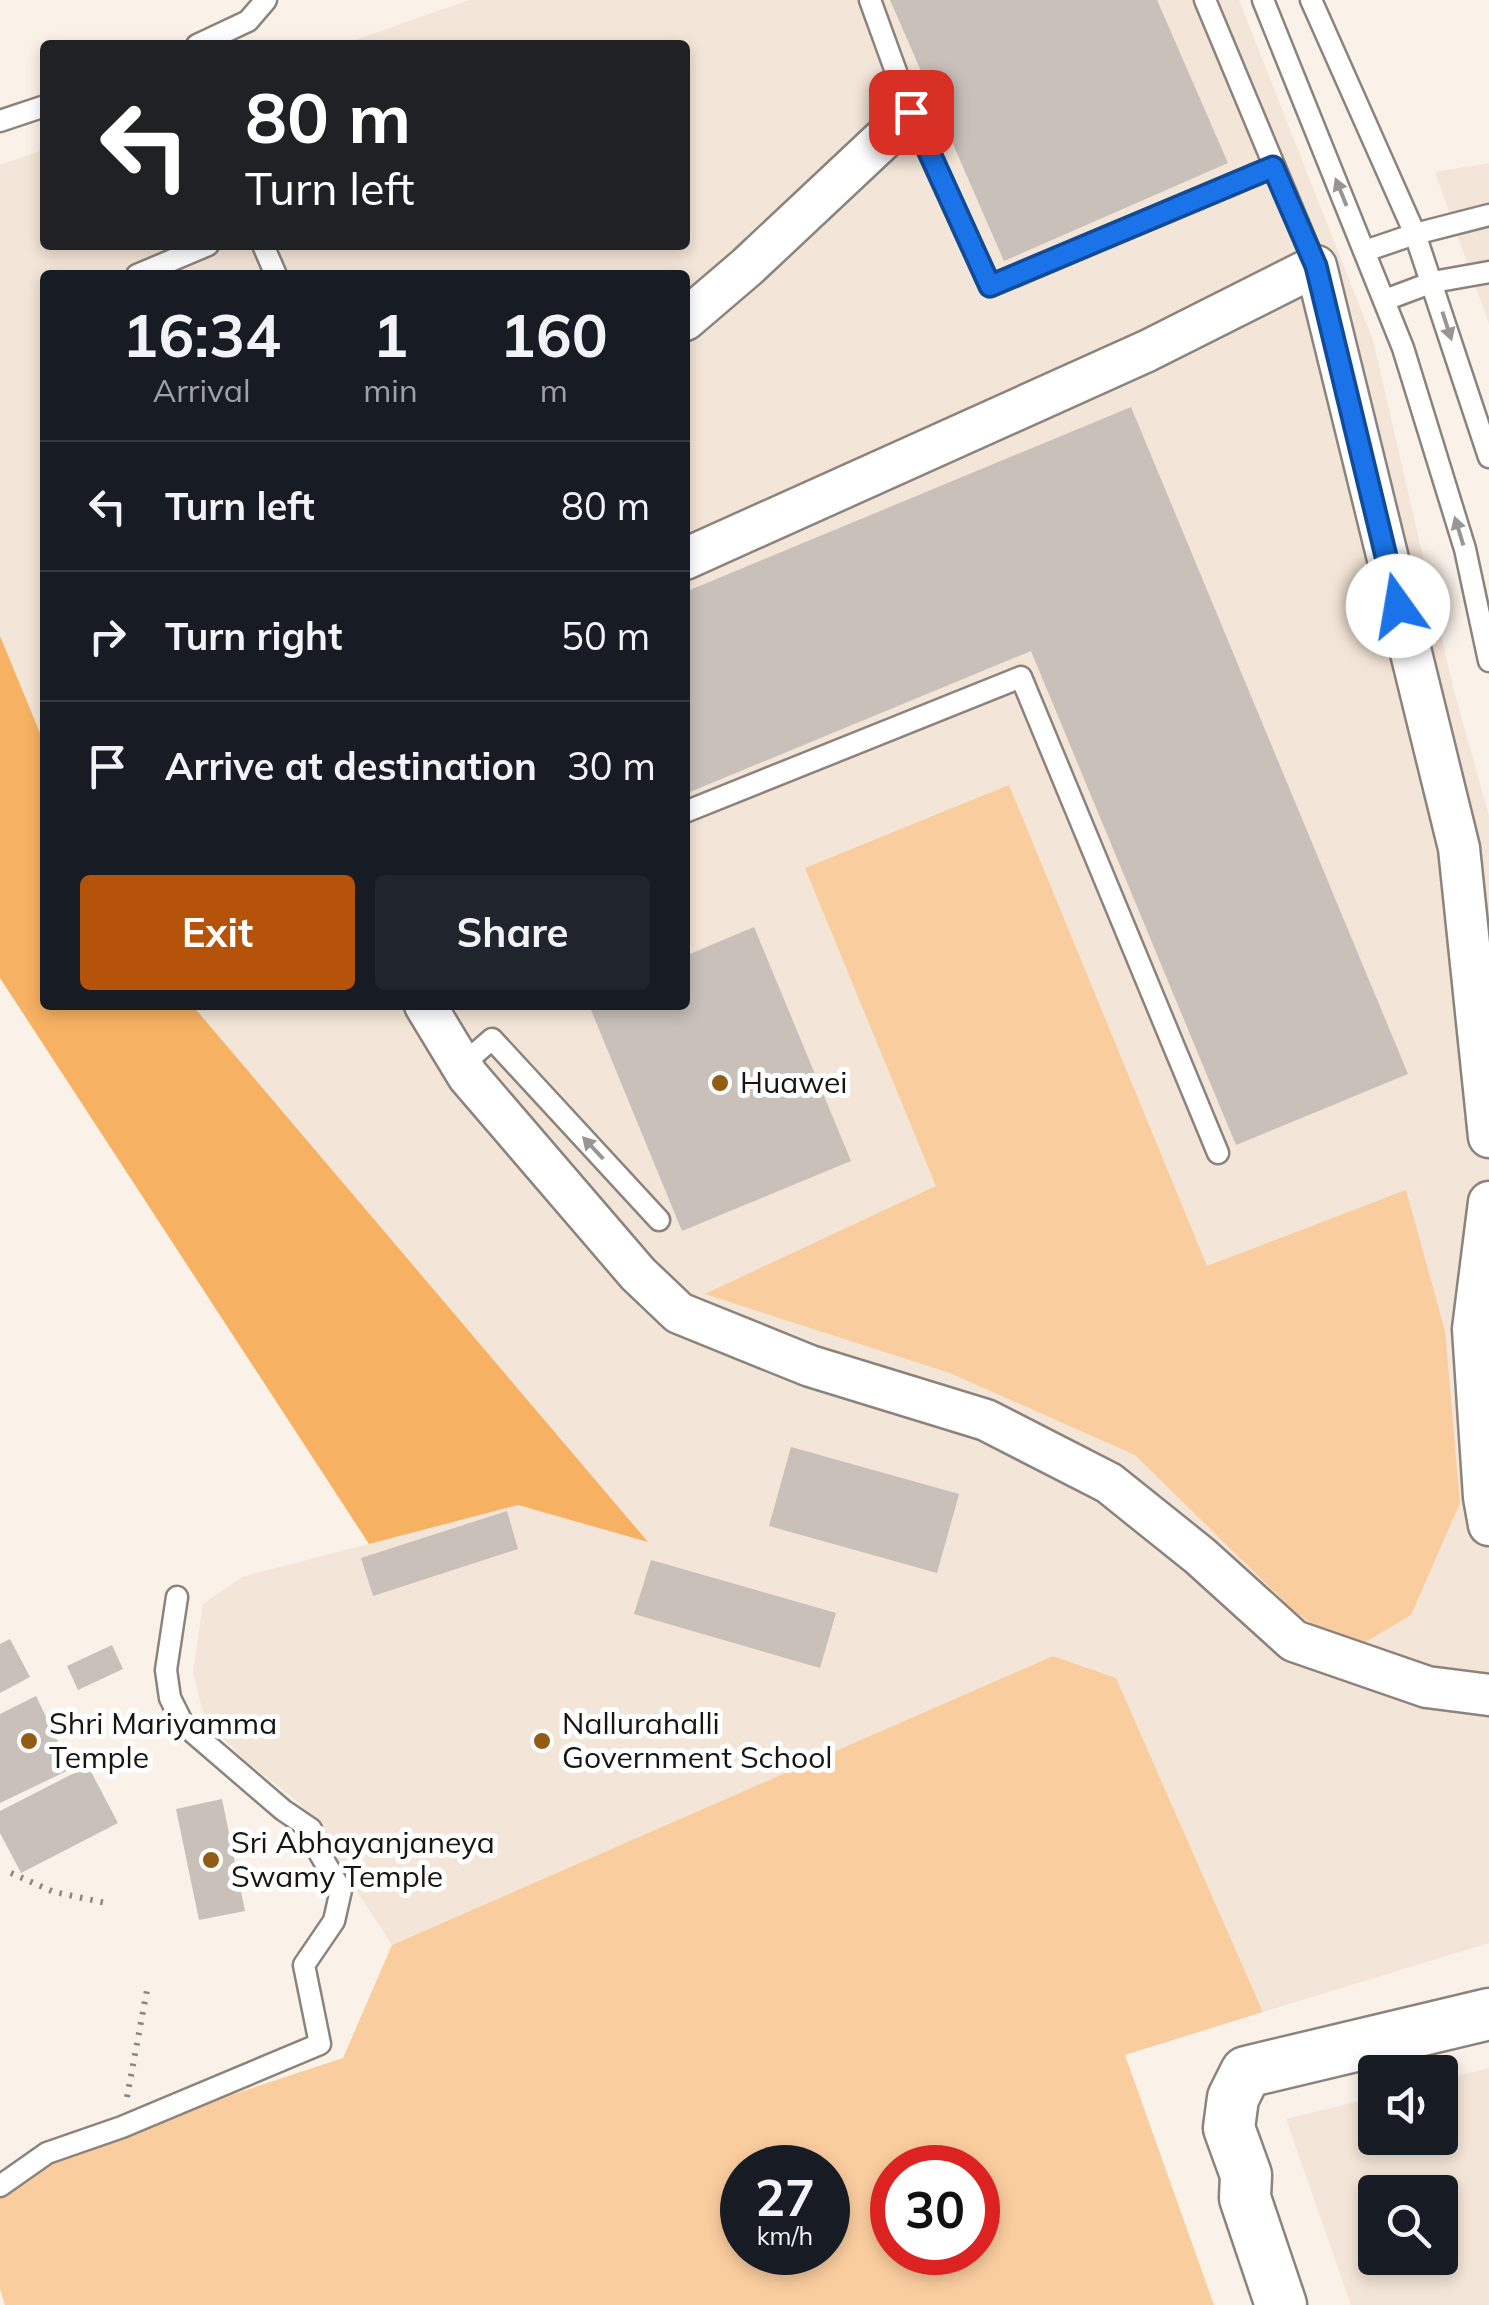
<!DOCTYPE html>
<style>
body{margin:0;font-family:Mulish,sans-serif;background:#20242c;color:#f1f3f6;height:100vh;display:flex;flex-direction:column;font-size:38px;white-space:nowrap}
*{box-sizing:border-box;margin:0}
p{font-size:32px;color:#9ea1a6}
.icon{flex:none;width:55px;height:55px;fill:none;stroke:currentColor;stroke-width:2;stroke-linecap:round;stroke-linejoin:round}
.map{position:relative;flex:1;overflow:hidden}
.side{position:absolute;left:40px;top:270px;width:650px;height:740px;display:flex;flex-direction:column;background:#171b24;border-radius:10px;box-shadow:0 5px 15px #0003}
.side>*{flex:none}
.top-card{position:absolute;left:40px;top:40px;width:650px;height:210px;border-radius:10px;box-shadow:0 5px 15px #0003;background:#202124;color:#fff;overflow:hidden}
.tools{position:absolute;left:1358px;top:2055px;display:grid;gap:20px}
.tools a{display:grid;place-items:center;width:100px;height:100px;border-radius:10px;background:#171b24;box-shadow:0 5px 15px #0003;font-size:50px}
.speed{position:absolute;left:720px;top:2145px;display:flex;gap:20px;font-size:50px;font-weight:700;text-align:center}
.speed>*{display:grid;place-content:center;width:130px;height:130px;border-radius:50%;background:#171b24;box-shadow:0 5px 15px #0003;line-height:1}
.speed small{font-size:25px;font-weight:400}
.speed .limit{border:15px solid #d22;background:#fff;color:#111}
.pin{position:absolute;display:grid;place-items:center;width:85px;height:85px;color:#fff;margin:-42px;border-radius:20px;box-shadow:0 5px 15px #0006}
.me{position:absolute;width:110px;margin:-55px;rotate:347deg;stroke-linejoin:round;filter:drop-shadow(0 0 8px #0008)}
.turn{display:flex;align-items:center;gap:35px;height:210px;padding:0 40px;font-size:45px}
.turn .icon{width:130px;height:130px;stroke-width:2.5}
.turn b{display:block;font-size:70px;line-height:85px}
.eta{display:flex;justify-content:space-evenly;align-items:center;height:170px;text-align:center}
.eta b{font-size:60px;font-weight:700;line-height:70px}
.cta{display:flex;gap:20px;margin-top:auto;padding:20px 40px}
.cta a{flex:1;height:115px;border-radius:10px;background:#b45309;color:#fff;font-size:40px;font-weight:700;line-height:115px;text-align:center}
.cta a+a{background:#20242c;color:#f1f3f6}
ul{padding:0;list-style:none}
li{display:flex;align-items:center;gap:30px;height:130px;padding:0 40px;border-top:2px solid #363941}
li div{flex:1}
li b{display:block;font-size:38px}
li em{font-style:normal}
.map>svg:first-child{display:block}
.built{fill:#f3e5d7;fill-rule:evenodd}
.green{fill:#facd9f;fill-rule:evenodd}
.forest{fill:#f7b163}
.building{fill:#c8c0b9}
.lines{fill:none;stroke-linecap:round;stroke-linejoin:round}
.service-casing{stroke:#8b837c;stroke-width:25}
.minor-casing{stroke:#8b837c;stroke-width:45}
.tertiary-casing{stroke:#8b837c;stroke-width:55}
.path{stroke:#8b867f;stroke-width:6;stroke-dasharray:2.5 8;stroke-linecap:butt}
.service{stroke:#fff;stroke-width:20}
.minor{stroke:#fff;stroke-width:40}
.tertiary{stroke:#fff;stroke-width:50}
.oneway{fill:#979695}
.route-casing{stroke:#114b97;stroke-width:25}
.route{stroke:#1a73e8;stroke-width:18}
.poi-dot{fill:#935c14;stroke:#fff;stroke-width:4}
.labels{text-anchor:middle;stroke-width:10;stroke-linejoin:round;paint-order:stroke}
.poi-label{font-size:30px;fill:#181613;stroke:#fff;text-anchor:start}
</style>
<div class="map">
<svg width="1489" height="2305" viewBox="0 0 1489 2305">
<rect width="100%" height="100%" fill="#faf2e9"/>
<path class="built" d="M469,0h770l134,340 80,347 36,129v1127l-226,69 -147,-334 -63,-22 -661,289 -93,-142 -53,-42 -41,-40 -12,-49 10,-68 39,-27 276,-72 128,36 -454,-536h493v-730h-640v470l-45,-109v-471l45,-16v96h640v-200h-344z
M1489,163v161l-54,-152z
M1489,2068v237h-138l-65,-186 89,-22v41h65v-58zM1375,2192h65v66h-65z"/>
<path class="green" d="M1009,785l198,481 199,-76 39,141 15,172 -49,112 -59,35 -57,-38 -160,-157 -185,-82 -245,-79 231,-108 -131,-318z
M1053,1656l63,22 147,334 -138,43 89,250h-1209l-5,-16v-118l343,-113 49,-113zM742,2168h86v84h-86zM892,2168h86v84h-86z"/>
<path class="forest" d="M0,636l45,109v260h147l456,537 -130,-37 -149,39 -369,-566z"/>
<path class="building" d="M890,0h267l71,163 -224,98z
M1131,407l277,667 -172,71 -205,-494 -346,143v-202z
M754,927l97,234 -169,70 -93,-226h96v-49z
M791,1447l168,47 -22,79 -168,-47z
M507,1511l11,38 -145,47 -12,-38z
M651,1560l185,53 -16,55 -186,-54z
M10,1639l20,38 -30,16v-49z
M112,1645l11,24 -45,21 -11,-24z
M36,1696l35,73 -71,34v-89z
M88,1766l30,57 -97,50 -21,-40v-22z
M222,1799l23,112 -46,9 -23,-111z"/>
<g class="lines">
<g class="service-casing">
<path id="service" d="M870,0l41,113 79,173 283,-119
M1205,0l111,266
M1263,0l140,348 62,201 24,112
M1311,0l104,234 74,223
M197,45l51,-24 18,-21
M0,121l45,-15
M263,245l13,30
M1365,251l50,-17 74,-19
M137,275l71,-30
M1385,300l48,-18 56,-10
M685,812l336,-135 197,476
M461,1066l31,-27 167,181
M0,2186l47,-33 75,-26 198,-83 -16,-79 30,-44 7,-31 -21,-36 -9,-25 -28,-19 -100,-86 -13,-26 -4,-28 11,-73"/>
</g>
<g class="minor-casing">
<path id="minor" d="M685,320l62,-53 164,-154
M685,559l462,-208 169,-85 143,582 30,289
M425,1005l43,71 170,198 41,39 131,53 176,54 123,63 91,73 94,85 133,46 62,8
M1489,1202l-16,127 11,168 5,28"/>
</g>
<g class="tertiary-casing">
<path id="tertiary" d="M1281,2305l-36,-107 1,-23 -17,-47 4,-30 13,-26 243,-58"/>
</g>
<path class="path" d="M11,1873l43,19 52,11
M127,2097l20,-107"/>
<use href="#service" class="service"/>
<use href="#minor" class="minor"/>
<use href="#tertiary" class="tertiary"/>
</g>
<defs><path id="oneway-solid" d="M-6-.8H1V-3.2L6.5 0L1 3.2V.8H-6Z" transform="scale(2.5)"/></defs>
<g class="oneway">
<use href="#oneway-solid" transform="translate(1341 192) rotate(-112)"/>
<use href="#oneway-solid" transform="translate(1447 326) rotate(72)"/>
<use href="#oneway-solid" transform="translate(1459 531) rotate(-107)"/>
<use href="#oneway-solid" transform="translate(593 1148) rotate(-133)"/>
</g>
<g class="lines">
<g class="route-casing">
<path id="route" d="M911,112l79,174 283,-119 43,99 82,340"/>
</g>
<use href="#route" class="route"/>
</g>
<g class="poi-dot">
<circle cx="720" cy="1083" r="10"/>
<circle cx="29" cy="1741" r="10"/>
<circle cx="542" cy="1741" r="10"/>
<circle cx="211" cy="1860" r="10"/>
</g>
<g class="labels">
<g class="poi-label">
<text x="740" y="1093">Huawei</text>
<text x="49" y="1734">Shri Mariyamma<tspan x="49" dy="34">Temple</tspan></text>
<text x="562" y="1734">Nallurahalli<tspan x="562" dy="34">Government School</tspan></text>
<text x="231" y="1853">Sri Abhayanjaneya<tspan x="231" dy="34">Swamy Temple</tspan></text>
</g>
</g>
</svg>
<div class="tools">
<a><svg class="icon" aria-label="sound" viewBox="0 0 24 24"><path d="M4 9h4l5-4v14l-5-4H4zM17 9q2 3 0 6"/></svg></a>
<a><svg class="icon" aria-label="search" viewBox="0 0 24 24"><circle cx="10" cy="10" r="6"/><path d="M15 15l6 6"/></svg></a>
</div>
<div class="speed"><div>27<small>km/h</small></div><div class="limit">30</div></div>
<div class="pin" style="left:911px;top:112px;background:#d93025"><svg class="icon" aria-label="arrive" viewBox="0 0 24 24"><path d="M6 21V4h12l-3 4 3 4H6"/></svg></div>
<svg class="me" style="left:1398px;top:606px" viewBox="-20 -20 40 40"><circle r="19" fill="#fff"/><path d="M0-13L10 11 0 6-10 11z" fill="#1a73e8"/></svg>
<div class="top-card">
<div class="turn"><svg class="icon" aria-label="left" viewBox="0 0 24 24"><path d="M17 20v-9H6M10 6l-5 5 5 5"/></svg><div><b>80 m</b>Turn left</div></div>
</div>
<section class="side">
<div class="eta">
<div><b>16:34</b><p>Arrival</p></div>
<div><b>1</b><p>min</p></div>
<div><b>160</b><p>m</p></div>
</div>
<ul>
<li><svg class="icon" aria-label="left" viewBox="0 0 24 24"><path d="M17 20v-9H6M10 6l-5 5 5 5"/></svg><div><b>Turn left</b></div><em>80 m</em></li>
<li><svg class="icon" aria-label="right" viewBox="0 0 24 24"><path d="M7 20v-9h11M14 6l5 5-5 5"/></svg><div><b>Turn right</b></div><em>50 m</em></li>
<li><svg class="icon" aria-label="arrive" viewBox="0 0 24 24"><path d="M6 21V4h12l-3 4 3 4H6"/></svg><div><b>Arrive at destination</b></div><em>30 m</em></li>
</ul>
<div class="cta"><a>Exit</a><a>Share</a></div>
</section>
</div>
